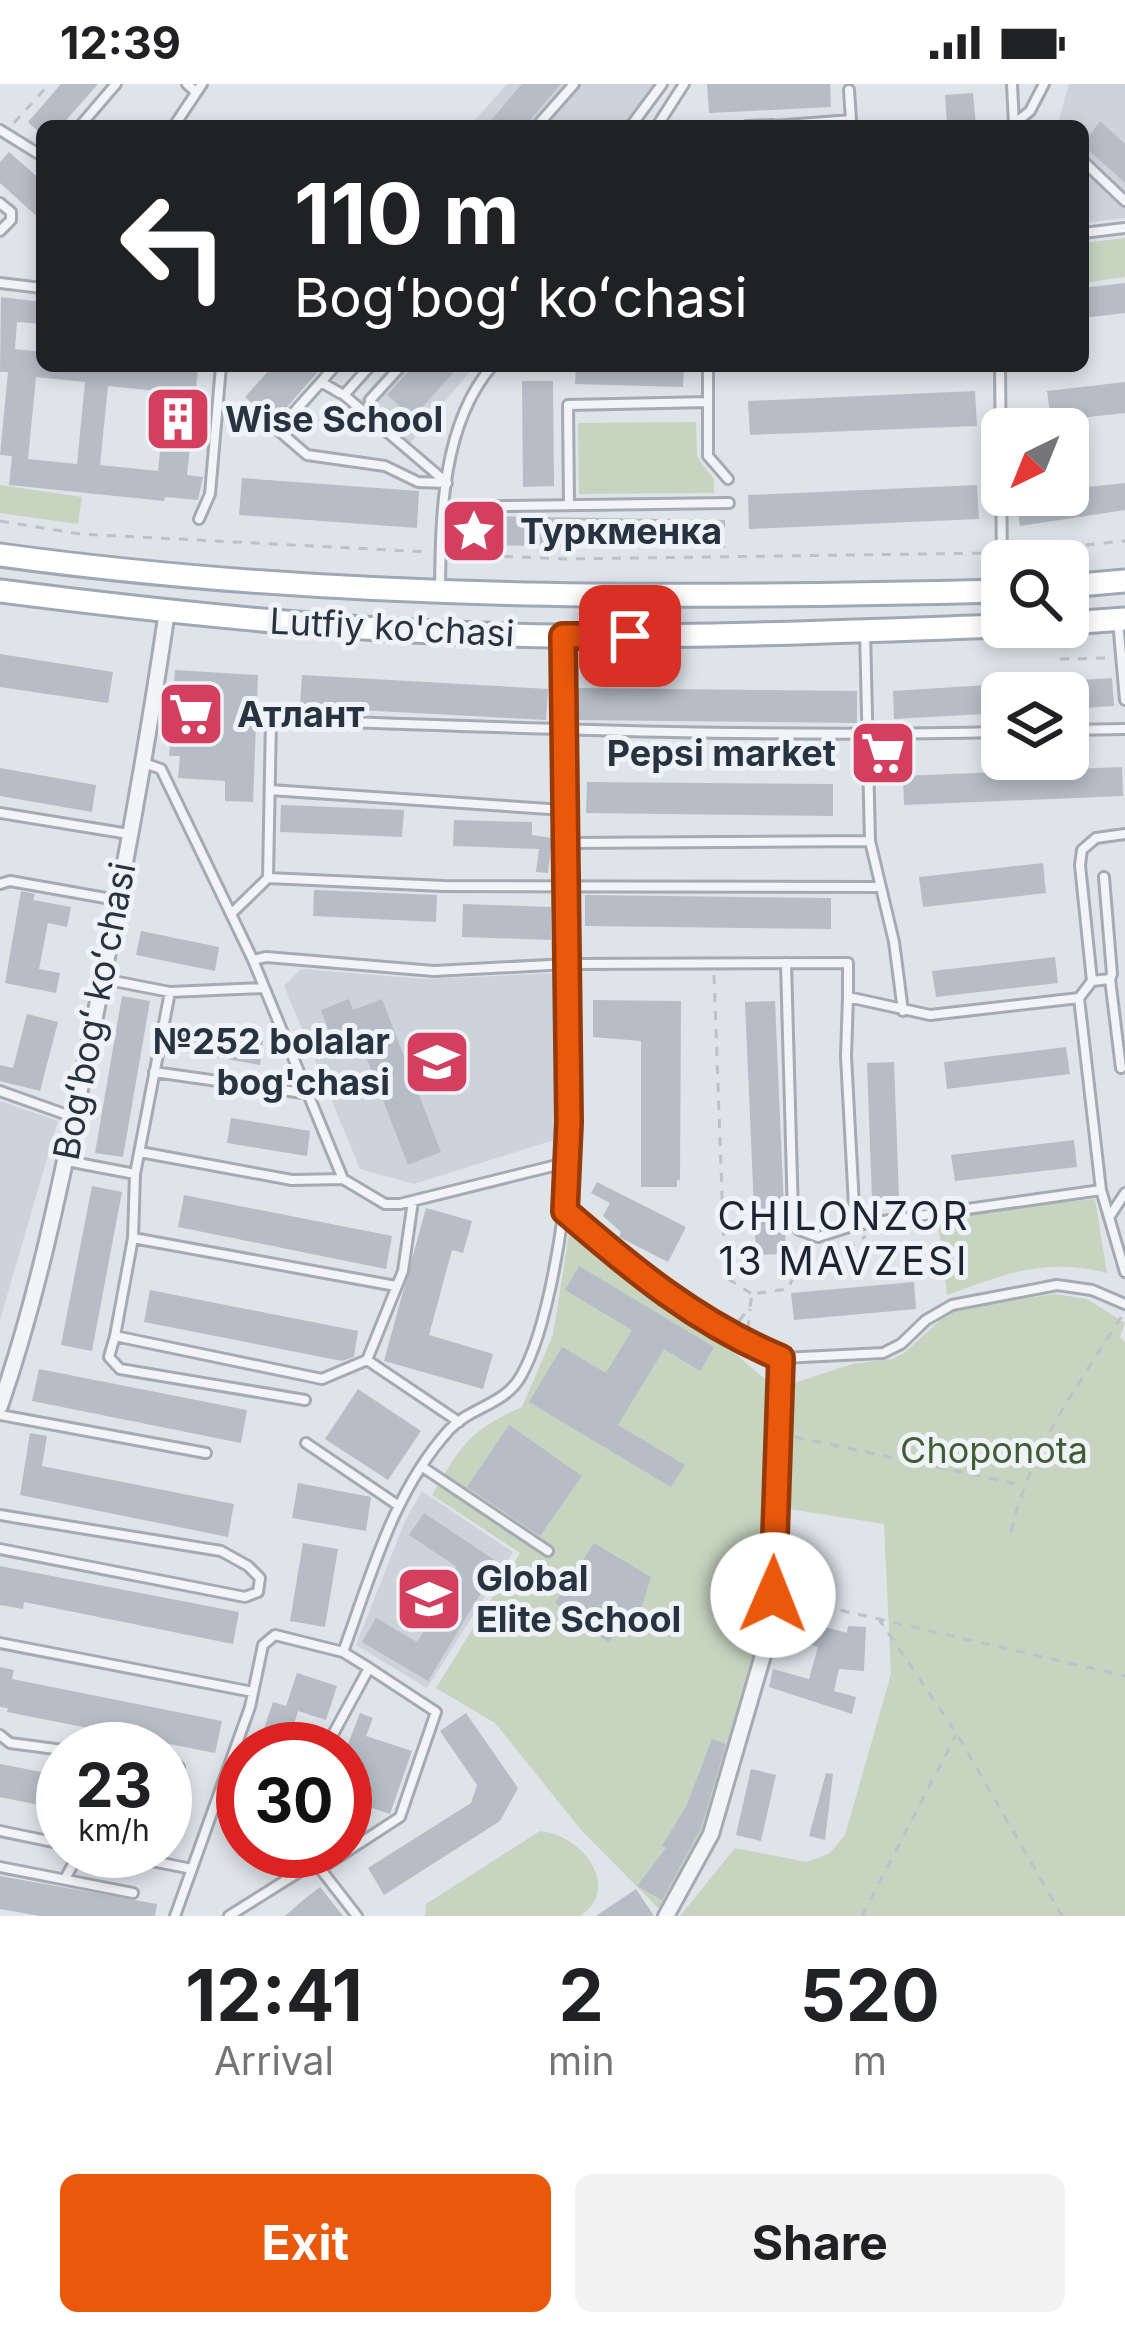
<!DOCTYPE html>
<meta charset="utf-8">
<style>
body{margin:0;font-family:Inter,sans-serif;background:#f2f2f2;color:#202124;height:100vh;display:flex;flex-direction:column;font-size:45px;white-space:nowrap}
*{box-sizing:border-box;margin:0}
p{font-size:39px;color:#757577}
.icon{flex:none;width:66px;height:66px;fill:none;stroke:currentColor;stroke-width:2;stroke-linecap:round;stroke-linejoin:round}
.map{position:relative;height:1832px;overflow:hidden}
.drawer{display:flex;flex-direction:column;background:#fff;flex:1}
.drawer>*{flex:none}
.top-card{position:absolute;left:36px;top:36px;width:1053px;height:252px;border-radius:18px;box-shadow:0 6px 18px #0003;background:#202124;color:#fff;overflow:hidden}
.needle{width:78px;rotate:223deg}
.buttons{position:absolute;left:981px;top:324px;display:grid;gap:24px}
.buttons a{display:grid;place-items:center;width:108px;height:108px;border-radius:18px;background:#fff;box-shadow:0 6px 18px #0003;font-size:60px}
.speed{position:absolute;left:36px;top:1638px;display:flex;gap:24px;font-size:60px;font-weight:700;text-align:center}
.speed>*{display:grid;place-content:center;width:156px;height:156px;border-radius:50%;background:#fff;box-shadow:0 6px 18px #0003;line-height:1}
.speed small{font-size:30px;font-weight:400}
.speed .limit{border:18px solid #d22;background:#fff;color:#111}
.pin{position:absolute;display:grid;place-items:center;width:102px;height:102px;color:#fff;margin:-51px;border-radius:24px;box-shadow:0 6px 18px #0006}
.me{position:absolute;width:132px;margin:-66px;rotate:1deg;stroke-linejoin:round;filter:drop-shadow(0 0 9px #0008)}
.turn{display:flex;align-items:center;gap:42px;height:252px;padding:0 60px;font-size:54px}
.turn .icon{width:156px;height:156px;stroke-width:2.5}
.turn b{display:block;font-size:84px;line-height:102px}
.eta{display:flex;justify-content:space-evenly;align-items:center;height:204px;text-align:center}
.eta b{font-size:72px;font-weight:700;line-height:84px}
.button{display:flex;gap:24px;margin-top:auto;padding:24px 60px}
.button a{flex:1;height:138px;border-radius:18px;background:#ea580c;color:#fff;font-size:48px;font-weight:700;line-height:138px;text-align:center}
.button a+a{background:#f2f2f2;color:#202124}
.status{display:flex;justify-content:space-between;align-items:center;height:84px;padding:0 60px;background:#fff;direction:ltr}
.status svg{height:33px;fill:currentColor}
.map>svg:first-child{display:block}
.built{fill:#cdd3db}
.green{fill:#c6d4c0}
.building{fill:#b6bdc6;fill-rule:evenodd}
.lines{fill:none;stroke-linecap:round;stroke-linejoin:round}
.lane-casing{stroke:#a4abb3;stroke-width:14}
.street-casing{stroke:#a4abb3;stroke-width:20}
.primary-casing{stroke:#9ea9b6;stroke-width:27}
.path{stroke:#bdc2c8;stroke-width:3;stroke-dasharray:9 9;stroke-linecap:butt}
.lane{stroke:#f2f4f7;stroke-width:8}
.street{stroke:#f2f4f7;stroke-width:14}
.primary{stroke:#fff;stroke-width:21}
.route-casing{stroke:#983908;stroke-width:30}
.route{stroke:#ea580c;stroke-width:21}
.labels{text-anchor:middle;stroke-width:10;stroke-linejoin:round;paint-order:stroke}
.poi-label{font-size:36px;font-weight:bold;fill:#273341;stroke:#eff3f7;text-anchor:start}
.street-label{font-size:36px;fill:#273341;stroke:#eff3f7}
.park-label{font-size:36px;fill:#3f5e34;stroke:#eff3f7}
.neighbourhood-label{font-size:39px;letter-spacing:3px;fill:#1a2432;stroke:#eff3f7}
</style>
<div class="status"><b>12:39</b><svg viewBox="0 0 49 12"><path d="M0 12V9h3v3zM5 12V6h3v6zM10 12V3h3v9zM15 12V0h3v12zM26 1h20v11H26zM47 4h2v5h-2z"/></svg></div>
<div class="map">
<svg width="1125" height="1832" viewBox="0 0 1125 1832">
<rect width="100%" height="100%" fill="#dfe4e9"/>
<path class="built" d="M507,0h160l-29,42h-168z
M1069,0h56v134l-42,5v-97h-26z
M390,282h85l-67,79 -50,-43z
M301,885l124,10 133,-6 -1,166 -143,45 -54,-15 -76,-183z
M0,1017l58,20 -58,199z
M422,1407l91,61 -86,136 -71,-43 49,-124z"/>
<path class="green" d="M1125,154v39l-42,6v-40z
M696,338l1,35 17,22v14l-135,1 -1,-71z
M0,401l82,12 -4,27 -78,-11z
M1095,1115l12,74c-61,-16 -103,1 -160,22l-10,-80z
M572,1131l194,165 7,229 -54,225 -55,80 -82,-83 -87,-108 -59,-35 84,-135 -88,-58c29,-49 36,-64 90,-88l31,-72z
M1055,1210l32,5 38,24 -5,14 5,5v574h-445l55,-68 71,14 23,-8 16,-19 46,-161 -7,-150 -95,-15 -2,-95 7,-31 58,-19 40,-5 12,-6 43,-39 14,-6z
M540,1747c44,4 82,58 40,85h-155l1,-12z"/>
<path class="building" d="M61,0h37l-37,42h-19v9l-14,-13z
M522,0h39l-36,42h-39z
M707,0h123l1,23 -122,6z
M973,9l3,33h-29l-2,-31z
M1100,37l25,23v39l-42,-38z
M9,68l33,29v40l-42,-38v-21z
M1125,199v30l-42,5v-30z
M1,213l41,5v22l-25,-2 -2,27 27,3v14l156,3 -11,106 16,2 -5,23 -33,-3 -1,4 -155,-16 3,-29 -12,-1 8,-83h-8zM36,293l49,5 -8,82 -49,-5zM108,302l58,6 -8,79 -58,-6z
M273,282h50l-50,57 -28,-26z
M413,282h46l-46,52 -26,-23z
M576,282h108l-1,21 -108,-3z
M522,297h31l1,105 -31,1z
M1125,298v31l-74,8 -4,-30z
M975,307l2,35 -227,9 -2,-34z
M242,394l177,13 -2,37 -178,-13z
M1125,399v27l-105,16 -4,-31h52v-6z
M977,401l2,34 -230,10 -1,-34z
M474,432l251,4v28l-251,-3z
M0,570l113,18 -5,31 -108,-16z
M175,586l83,5 -5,127 -28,-1v-20l-47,-3 2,-22h-11z
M302,591l246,14 -2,31 -246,-13z
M1112,594l2,28 -46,3v-16h-54v-9z
M1002,600v29l-108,6 -1,-28z
M575,604l282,3v32l-282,-3z
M1122,683l1,29 -219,9 -1,-29z
M0,684l96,17 -4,27 -92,-16z
M587,698l246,2v32l-247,-3z
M281,721l123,5 -2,27 -122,-5z
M454,736l78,2v13l20,3 -4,35 -12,-1 3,-23 -86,-3z
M1043,779l3,30 -123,14 -4,-30z
M314,806l123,5 -1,27 -123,-6z
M21,807l14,3 -2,6 38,7 -4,20 -19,-4 -9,46 21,4 -4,20 -51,-10z
M585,811l246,3v31l-246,-3z
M463,820l88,3v33l-89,-3z
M141,847l78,16 -4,24 -79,-16z
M1055,873l3,26 -122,14 -4,-26z
M122,912l28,5 -27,156 -28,-4z
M349,915l4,11 29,-11 59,153 -33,13 -53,-137 -24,9 -10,-27z
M593,916l88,1 -1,179h-3v7h-36v-146l-48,-4z
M775,917l11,253 -30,1 -11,-253z
M27,930l31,8 -18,69 -40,-10v-16l13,3z
M184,943l79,13 -3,25 -80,-14z
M1066,963l4,27 -123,15 -3,-27z
M894,978l5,136 -27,1 -5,-136z
M231,1034l79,13 -3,25 -80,-13z
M1074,1056l3,27 -122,14 -4,-26z
M597,1098l89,45 -18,35 -49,-25 2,-5 -18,-16 7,-13 -19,-10z
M92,1102l30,6 -30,159 -31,-6z
M184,1111l208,41 -6,33 -208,-42z
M426,1124l46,13 -9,32 -11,-3 -23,85 64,19 -10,35 -99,-28z
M579,1182l135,81 -14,24 -36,-22 -46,76 67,40 -14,22 -142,-85 33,-55 44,26 26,-43 -67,-40z
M914,1198l2,27 -122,11 -3,-27z
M150,1206l208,41 -4,26 -12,4 -198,-39z
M39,1285l208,41 -6,33 -209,-42z
M358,1305l63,42 -33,49 -63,-41z
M509,1341l73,51 -42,60 -73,-49z
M30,1349l17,3 -5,30 192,38 -6,33 -208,-42z
M298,1399l73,14 -5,34 -74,-13z
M424,1429l75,50 -71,118 -66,-39 14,-24 41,24 30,-50 -4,-3 14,-22 -48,-32z
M303,1459l35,6 -13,78 -35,-6z
M594,1459l57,34 -12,38 -31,27 -53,-39z
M0,1482l239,46 -6,32 -209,-42 -1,7 -23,-4z
M789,1533l58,16 1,-7 18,1 -2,44 -25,-2 -5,22 22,6 -4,17 -83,-27 4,-18 36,10 9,-32 -35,-10z
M0,1583l14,3 -2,9 210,42 -7,32 -208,-41 1,-4 -8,-1z
M297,1589l40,13 -11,34 -28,-9 -12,38h-29l16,-47 13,4z
M360,1629l13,5 -7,18 46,15 -22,63 -45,-15v-47z
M466,1629l52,75 -18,33 -116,74 -16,-27 103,-65 6,-18 -37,-54z
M712,1655l14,5 -25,84 -39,72 -25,-14 29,-38 -4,-2 25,-41z
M0,1680l63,12v34l-63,-13z
M751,1685l25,6 -15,66 -25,-6z
M826,1689l7,1 -8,66 -16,-4z
M0,1792l157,28 -2,12h-115l-40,-7z
M320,1803l23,29h-58l17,-15z
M636,1805l18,27h-58z"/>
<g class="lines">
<g class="lane-casing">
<path id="lane" d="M187,0l9,8
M1012,0l2,41
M1014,40l16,-13 14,-27
M80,42l36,-42
M174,42l28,-42
M537,42l37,-42
M631,42l31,-42
M657,42l27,-42
M747,42l25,-1
M773,42l78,-6 -2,-30
M0,46l42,26
M1083,77l42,40
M0,119l11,9v8l-11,11
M1083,149l42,-5
M0,199l42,5
M370,282l-26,29 102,87
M708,282v90l20,23
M1000,282l2,199
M321,298l14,-16
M340,309l-19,-11 -43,48 29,25 78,11 33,16 29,1
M370,316l31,-34
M569,421l-1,-100 140,-3
M444,423l285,-4
M199,435l11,-25 11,-128
M440,503c1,-74 2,-162 52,-221
M1118,537l7,79
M865,547l5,210 24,101 9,69
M1068,646l57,-1
M144,679l17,6 92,191 90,219 42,25h15l169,-42
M270,706l294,20
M0,729l129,21
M1125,750l-29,4 -14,12 -2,15 12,116 -13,17 22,192 24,82
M565,759l305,-2
M268,794l176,8 437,1
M0,800l10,-3 107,19
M232,829l36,-35 3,-159c244,9 487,19 731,13
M253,876l13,-3 168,14 134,-7 280,-1v34l82,18 149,-17
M786,879l7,252 6,15 19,7 37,-12 246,-35
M103,895l67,13 94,-4
M1110,895l11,89
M1092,897l18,-2 2,-5 -8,-97
M848,913l-2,59 9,169
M154,988l149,21
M0,1007l73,26
M140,1068l152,28 51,-1
M67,1077l68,13 -2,64 263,48
M135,1090l35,-182
M413,1117l-10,70 -36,89 92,62
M1110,1132l15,-23
M133,1154l-18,98 207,43 45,-19
M115,1252l-6,21 11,12 185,31
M782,1274l101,-5 18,-9 25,-24 26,-15 105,-20 35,5 33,14
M0,1331l206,38
M306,1359l93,63
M424,1384l124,83
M0,1431l221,36 27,15 12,12 -2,14 -13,5 -245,-48
M0,1559l253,49
M343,1568c28,-76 50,-160 106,-222 21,-23 56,-25 72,-54 28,-49 43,-157 48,-214l-6,-524
M0,1651l10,8 53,7
M165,1681l14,2
M0,1747l63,13
M101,1767l91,18
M313,1767l2,11 42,54
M0,1783l133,26
M320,1785l80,-52 36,-105 -67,-44
M65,1795l15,-28
M175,1832l75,-209 13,-62 12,-10 68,17 26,16 -44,81
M229,1832l86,-54"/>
</g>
<g class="street-casing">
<path id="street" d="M565,1127c70,61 129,111 216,147l-6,256 -64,220 -45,82
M0,1322c39,-113 62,-229 86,-346 31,-148 59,-298 81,-449"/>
</g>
<g class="primary-casing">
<path id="primary" d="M0,471c335,46 665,44 1002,36
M1068,502l57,-5
M0,507c187,24 376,43 564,45 146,1 292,-5 438,-10
M1068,539l57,-4"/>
</g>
<path class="path" d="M14,39l35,-39
M0,437l80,13 349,18
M1014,468l111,-11
M450,470l116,5 426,-6
M1060,575l51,-1
M714,891l11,302 27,17
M739,1237l11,-14 2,-13 36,-5 7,-15c44,-2 40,-19 71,-38
M748,1245l2,-20
M795,1353l227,48
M1011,1448c20,-84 65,-144 111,-216
M788,1514l337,78
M878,1534l79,116 105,182
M862,1832l94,-181"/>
<use href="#lane" class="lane"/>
<use href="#street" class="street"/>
<use href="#primary" class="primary"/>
</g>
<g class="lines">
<g class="route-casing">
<path id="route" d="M630,552h-67l6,486 -4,89c68,59 132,112 216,147l-8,237"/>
</g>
<use href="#route" class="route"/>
</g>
<defs>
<g id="building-square" transform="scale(3.45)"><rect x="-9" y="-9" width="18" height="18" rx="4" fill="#d43f5f" stroke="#eff3f7"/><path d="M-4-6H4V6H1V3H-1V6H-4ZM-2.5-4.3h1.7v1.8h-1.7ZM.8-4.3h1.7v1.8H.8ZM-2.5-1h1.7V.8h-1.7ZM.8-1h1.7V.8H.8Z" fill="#fff"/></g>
<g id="sight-square" transform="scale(3.45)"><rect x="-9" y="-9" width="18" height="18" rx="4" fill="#d43f5f" stroke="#eff3f7"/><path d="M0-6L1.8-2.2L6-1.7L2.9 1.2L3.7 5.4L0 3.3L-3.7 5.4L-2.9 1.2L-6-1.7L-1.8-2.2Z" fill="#fff"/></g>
<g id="supermarket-square" transform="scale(3.45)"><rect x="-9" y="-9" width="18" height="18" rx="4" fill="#d43f5f" stroke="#eff3f7"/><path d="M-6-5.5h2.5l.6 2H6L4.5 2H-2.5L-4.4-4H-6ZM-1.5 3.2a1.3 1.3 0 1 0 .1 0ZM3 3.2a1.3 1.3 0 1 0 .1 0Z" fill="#fff"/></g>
<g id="school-square" transform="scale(3.45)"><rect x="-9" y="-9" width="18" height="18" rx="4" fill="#d43f5f" stroke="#eff3f7"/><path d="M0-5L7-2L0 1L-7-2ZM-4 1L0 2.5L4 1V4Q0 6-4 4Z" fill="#fff"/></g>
</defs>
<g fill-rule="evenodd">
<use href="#building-square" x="178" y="335"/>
<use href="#sight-square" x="474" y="447"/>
<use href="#supermarket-square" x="191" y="630"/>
<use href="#supermarket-square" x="883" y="669"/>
<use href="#school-square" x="437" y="978"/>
<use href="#school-square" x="429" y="1515"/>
</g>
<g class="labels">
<g class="poi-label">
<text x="225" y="348">Wise School</text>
<text x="520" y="460">Туркменка</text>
<text x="237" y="643">Атлант</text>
<text x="836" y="682" text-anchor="end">Pepsi market</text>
<text x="390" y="970" text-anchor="end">№252 bolalar<tspan x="390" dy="41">bog'chasi</tspan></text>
<text x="476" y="1507">Global<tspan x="476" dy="41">Elite School</tspan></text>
</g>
<g class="street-label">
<text transform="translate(392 543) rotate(3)" y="13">Lutfiy ko'chasi</text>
<text transform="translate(94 927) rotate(-79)" y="13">Bogʻbogʻ koʻchasi</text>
</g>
<g class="park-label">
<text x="994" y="1379">Choponota</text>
</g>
<g class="neighbourhood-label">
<text x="844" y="1146">CHILONZOR<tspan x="844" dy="45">13 MAVZESI</tspan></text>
</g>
</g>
</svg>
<div class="buttons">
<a><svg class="needle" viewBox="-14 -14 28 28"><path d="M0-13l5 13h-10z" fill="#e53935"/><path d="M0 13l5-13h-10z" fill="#757577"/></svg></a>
<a><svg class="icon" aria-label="search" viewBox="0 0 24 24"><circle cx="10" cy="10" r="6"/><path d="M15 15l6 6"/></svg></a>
<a><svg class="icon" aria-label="layers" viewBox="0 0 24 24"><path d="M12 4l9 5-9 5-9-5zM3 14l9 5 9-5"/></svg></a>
</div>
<div class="speed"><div>23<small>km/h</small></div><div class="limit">30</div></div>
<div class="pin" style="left:630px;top:552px;background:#d93025"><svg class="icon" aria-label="arrive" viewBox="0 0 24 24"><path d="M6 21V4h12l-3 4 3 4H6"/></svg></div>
<svg class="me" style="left:773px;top:1511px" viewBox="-20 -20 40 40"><circle r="19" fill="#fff"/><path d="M0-13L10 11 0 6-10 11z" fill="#ea580c"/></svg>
<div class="top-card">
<div class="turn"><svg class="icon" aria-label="left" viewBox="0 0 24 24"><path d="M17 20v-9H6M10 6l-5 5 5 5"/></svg><div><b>110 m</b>Bogʻbogʻ koʻchasi</div></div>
</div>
</div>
<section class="drawer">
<div class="eta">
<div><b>12:41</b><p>Arrival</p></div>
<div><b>2</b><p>min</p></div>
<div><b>520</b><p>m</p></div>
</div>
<div class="button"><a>Exit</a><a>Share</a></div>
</section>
